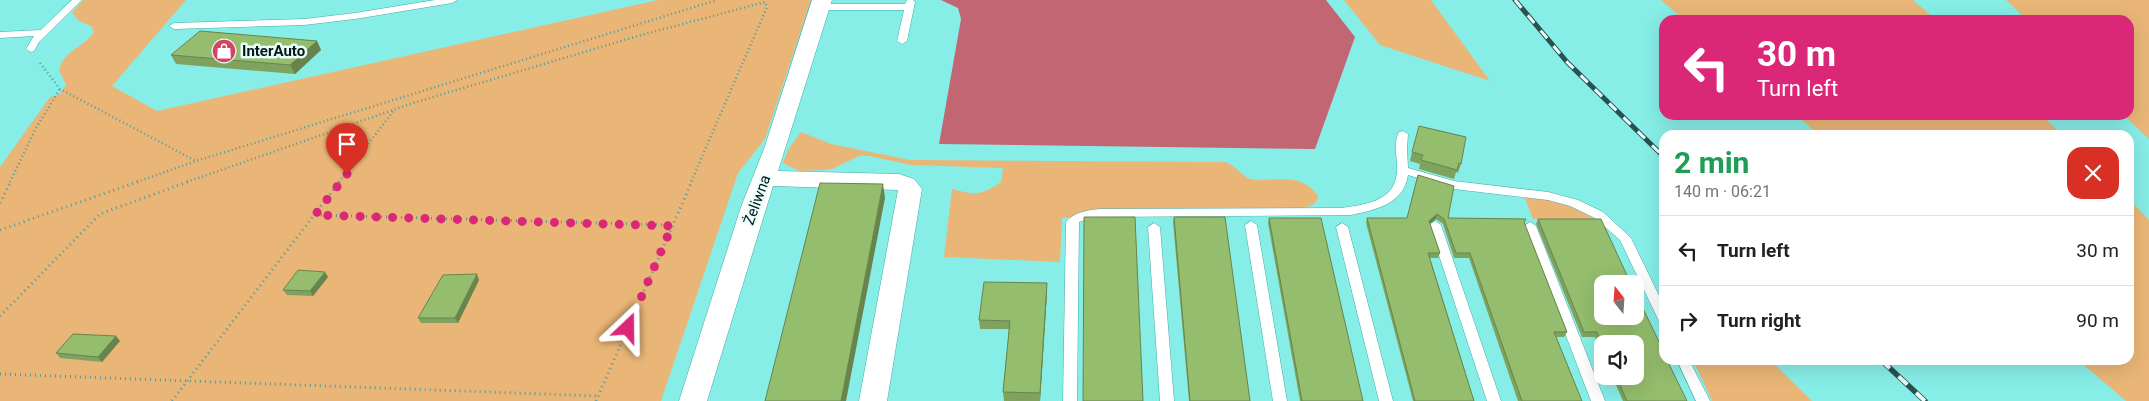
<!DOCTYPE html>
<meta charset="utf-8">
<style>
body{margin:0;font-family:Roboto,sans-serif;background:#f2f2f2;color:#202124;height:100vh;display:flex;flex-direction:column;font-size:19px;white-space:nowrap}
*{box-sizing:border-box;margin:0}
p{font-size:16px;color:#757577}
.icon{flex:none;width:28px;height:28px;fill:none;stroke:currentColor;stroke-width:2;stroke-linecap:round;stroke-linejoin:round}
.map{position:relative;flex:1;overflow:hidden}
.panel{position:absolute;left:1659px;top:130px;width:475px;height:235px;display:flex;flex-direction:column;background:#fff;border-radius:15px;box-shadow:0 5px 20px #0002}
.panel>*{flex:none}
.banner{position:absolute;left:1659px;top:15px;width:475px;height:105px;border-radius:15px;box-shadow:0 5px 20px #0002;background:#db2777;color:#fff;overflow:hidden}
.needle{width:32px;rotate:343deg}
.controls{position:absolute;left:1594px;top:275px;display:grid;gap:10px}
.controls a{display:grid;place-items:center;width:50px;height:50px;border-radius:10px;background:#fff;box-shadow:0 5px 20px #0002;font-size:25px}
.pin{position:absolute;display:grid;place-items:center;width:42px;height:42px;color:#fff;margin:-51px -21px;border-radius:50% 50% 50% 0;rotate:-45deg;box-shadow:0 0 5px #0007}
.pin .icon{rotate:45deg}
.me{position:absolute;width:55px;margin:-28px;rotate:23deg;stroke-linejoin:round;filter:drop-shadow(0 0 4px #0008)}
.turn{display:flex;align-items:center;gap:18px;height:105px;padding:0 15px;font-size:22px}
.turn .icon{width:65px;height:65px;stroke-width:2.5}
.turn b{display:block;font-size:35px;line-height:42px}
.round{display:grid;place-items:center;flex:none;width:52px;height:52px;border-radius:15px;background:#f2f2f2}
.head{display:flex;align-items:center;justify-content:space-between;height:85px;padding:0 15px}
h1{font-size:30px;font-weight:700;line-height:38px;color:#1e9e55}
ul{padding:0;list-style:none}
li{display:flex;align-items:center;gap:15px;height:70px;padding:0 15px;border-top:1px solid #e0e0e0}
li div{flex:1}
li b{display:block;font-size:19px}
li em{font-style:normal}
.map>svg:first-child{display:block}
.green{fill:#e9b677}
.water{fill:#c26674}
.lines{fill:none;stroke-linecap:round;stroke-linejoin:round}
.service-casing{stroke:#43aca7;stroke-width:1}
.minor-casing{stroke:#43aca7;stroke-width:1}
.path-far1{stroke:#549b97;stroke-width:2.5;stroke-dasharray:1 3;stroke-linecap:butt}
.path{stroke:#549b97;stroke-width:3;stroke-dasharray:1 4;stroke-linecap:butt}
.service{fill:#fff;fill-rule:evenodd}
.minor{fill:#fff;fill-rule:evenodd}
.rail-far1-casing{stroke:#275250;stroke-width:5}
.rail-casing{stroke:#275250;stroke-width:5.5}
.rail-far1{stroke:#ebfdfc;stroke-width:3;stroke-dasharray:10;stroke-linecap:butt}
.rail{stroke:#ebfdfc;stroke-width:4;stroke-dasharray:12;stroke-linecap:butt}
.wall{fill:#7fa35e}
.shaded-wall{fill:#68844c}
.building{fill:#94bd6d;stroke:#68844c}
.route{stroke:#db2777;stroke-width:9;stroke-dasharray:0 16.2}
.labels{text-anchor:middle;stroke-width:5;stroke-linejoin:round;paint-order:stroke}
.poi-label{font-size:15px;font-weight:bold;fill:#021716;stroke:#ebfdfc;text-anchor:start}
.street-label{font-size:15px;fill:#021716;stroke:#ebfdfc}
</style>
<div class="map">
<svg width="2149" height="401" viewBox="0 0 2149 401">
<rect width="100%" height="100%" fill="#87ede7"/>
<path class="green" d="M83,0h103l-74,86 45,25 501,-111h153l-46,139 -27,34 -77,228h-661v-234l50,-70 10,-3 6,-9 -7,-15c5,-20 24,-22 35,-38l-3,-6 -12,-5 -7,-8z
M1344,0h87l59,81 -110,-36z
M1661,0h252l23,20h-252z
M2006,0h143v139l-25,-24h5v-95h-102z
M1796,115h245l22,20h-244z
M801,132l30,12 79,16 315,2c10,3 15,12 25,17 27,4 49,-9 68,17 -1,10 -10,10 -18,13l-220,4 -9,5h-9l-2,44 -116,-5 8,-68c23,6 29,7 49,-7l2,-14 -92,-3 -42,-9h-10l-27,13 -12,1 -21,1 -16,-8 6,-15z
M1524,196c27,3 50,7 71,24l-62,-1z
M2129,199l20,21v181h-23l-48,-41h51z
M1693,360h77l42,41h-100z"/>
<path class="water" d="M941,0h385l29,37 -40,112 -376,-5 22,-125 -3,-11z"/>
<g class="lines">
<g class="service-casing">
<path id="service" d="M72,0h10l-43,42 -5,9 -3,1 -5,-3 8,-13 -34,2v-6l41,-2z
M435,0h22l-5,3 -97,16 -51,6 -130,4 -5,-3 5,-3 130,-4 51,-6z
M907,0h6l2,2 -8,39 -5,3 -5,-3 7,-31h-84l-5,-3 5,-3h85z
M1403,131l5,3 -1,15 1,19 46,13 94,11 30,8 25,12 28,26 33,68v18l-4,-2 -2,-3 -38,-79 -25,-22 -25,-12 -22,-6 -94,-11 -46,-14c-4,29 -33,35 -57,40l-251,2 -13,2 -8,3 -2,179h-14l3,-179c8,-10 22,-12 34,-13l241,-1c29,-4 59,-8 56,-45 -1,-11 -3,-22 2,-31z
M1251,221l6,4 30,176h-14l-28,-176z
M1435,221l6,4 60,176h-14l-58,-176z
M1530,222l6,4 69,175h-14l-67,-175z
M1154,223l6,4 14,174h-14l-12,-174z
M1342,223l6,4 45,174h-14l-43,-174z
M1677,360h12l21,41h-14z"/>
</g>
<g class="minor-casing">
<path id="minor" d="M812,0h20l-54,171 121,3 15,5 8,10 -35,212h-28l39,-211 -125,-4 -66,215h-28l62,-194 23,-58z"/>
</g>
<path class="path-far1" d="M40,63l20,26 136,72
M10,182l26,-54 24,-39
M137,182l59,-21 521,-161
M187,182l226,-79 225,-67 127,-34 2,5 -76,175
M339,182l56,-73"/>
<path class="path" d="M0,203l11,-22
M316,215l356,10
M0,230l140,-49
M0,316l100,-102 90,-33
M0,374l598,22
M172,401l168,-220
M596,401l96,-220"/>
<use href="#service" class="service"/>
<use href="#minor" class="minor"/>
<g class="rail-far1-casing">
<path id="rail-far1" d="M1515,0l52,62 97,95"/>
</g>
<g class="rail-casing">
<path id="rail" d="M1881,360l44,41"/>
</g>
<use href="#rail-far1" class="rail-far1"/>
<use href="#rail" class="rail"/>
</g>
<path class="wall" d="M317,41l4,9 -26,24 -119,-10 -5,-9z
M1412,152l49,12 -3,9 -2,-1 -2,7 -35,-10 1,-5 -10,-3z
M1418,175l30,43 78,1 -2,4 43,109 -3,5h-8l26,64h-64l-49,-143h-15l-11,-34 -7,-5 -6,5 10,29 -2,5h-8l44,143h-61l-47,-178 1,-5h40z
M1174,217l76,184h-61l-16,-179z
M1269,218l94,183h-63l-32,-178z
M1538,219l149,182h-64l-11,-25h23l-33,-32v11l-7,-18h-13l-46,-113z
M328,277l-15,19 -26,-1 -4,-5z
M479,280l-21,43h-37l-3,-5z
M1047,283v9l-7,109h-36l-1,-9 6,-63h-29l-1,-9z
M120,341l-18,21 -42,-4 -4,-5z"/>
<path class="shaded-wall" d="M317,41l4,9 -26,24 -5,-9z
M883,184l2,14 -39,203h-5z
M1437,214l-1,5 -9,7 2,-5z
M325,272l3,5 -15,19 -3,-5z
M477,274l2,6 -21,43 -3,-5z
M1047,283v9l-7,109v-8z
M116,336l4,5 -18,21 -4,-5z"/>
<path class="building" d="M200,31l117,10 -27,24 -119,-10z
M1419,126l47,11 -5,27 -2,-1 -2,7 -36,-10 2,-5 -11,-3z
M1418,175l36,11 -6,32 78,1 -2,3 43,110h-13l28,69h-60l-52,-148h-14l-12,-34 -7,-5 -8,7 11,32h-12l46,148h-59l-48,-183h40z
M820,183l63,1 -42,217h-76z
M1084,217h51l8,184h-60z
M1174,217h51l25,184h-60z
M1269,218h52l42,183h-61z
M1538,219h63l30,65h-29v32h33v-24l29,60v8h3l20,41h-60l-11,-25h19v-32h-33v1l-5,-13h-13z
M298,270l27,2 -15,19 -27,-1z
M477,274l-22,44h-37l25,-43z
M984,282l63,1 -7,110 -37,-1 7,-71 -31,-1z
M73,334l43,2 -18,21 -42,-4z"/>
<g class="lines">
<path class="route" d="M347,174l-32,41 357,11 -44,102"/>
</g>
<defs>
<g id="shop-disc" transform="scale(1.25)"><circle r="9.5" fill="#d44465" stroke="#ebfdfc"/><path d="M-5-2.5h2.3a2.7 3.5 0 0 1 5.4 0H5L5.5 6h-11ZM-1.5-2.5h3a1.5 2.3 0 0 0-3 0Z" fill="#fff"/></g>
</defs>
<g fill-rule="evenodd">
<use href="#shop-disc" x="224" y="51"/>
</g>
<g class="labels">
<g class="poi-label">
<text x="242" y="56">InterAuto</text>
</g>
<g class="street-label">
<text transform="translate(757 200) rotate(-70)" y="5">Żeliwna</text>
</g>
</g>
</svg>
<div class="controls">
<a><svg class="needle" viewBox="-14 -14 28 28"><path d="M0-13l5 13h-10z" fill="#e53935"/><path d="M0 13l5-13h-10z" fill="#757577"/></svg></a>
<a><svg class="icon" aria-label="sound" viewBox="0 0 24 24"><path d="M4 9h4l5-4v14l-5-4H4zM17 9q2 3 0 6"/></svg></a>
</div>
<div class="pin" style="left:347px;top:174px;background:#d93025"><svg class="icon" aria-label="arrive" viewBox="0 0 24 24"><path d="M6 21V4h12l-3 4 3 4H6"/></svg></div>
<svg class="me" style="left:628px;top:328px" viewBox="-20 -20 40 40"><path d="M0-17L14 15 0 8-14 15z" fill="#db2777" stroke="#fff" stroke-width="4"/></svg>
<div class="banner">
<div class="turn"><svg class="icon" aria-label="left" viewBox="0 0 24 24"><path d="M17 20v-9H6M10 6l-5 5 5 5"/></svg><div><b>30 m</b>Turn left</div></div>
</div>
<section class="panel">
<div class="head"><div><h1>2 min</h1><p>140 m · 06:21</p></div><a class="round" style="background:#d93025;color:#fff"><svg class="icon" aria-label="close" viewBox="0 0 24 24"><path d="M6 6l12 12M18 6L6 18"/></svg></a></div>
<ul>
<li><svg class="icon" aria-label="left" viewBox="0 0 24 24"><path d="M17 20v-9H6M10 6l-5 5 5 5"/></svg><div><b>Turn left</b></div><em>30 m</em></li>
<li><svg class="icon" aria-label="right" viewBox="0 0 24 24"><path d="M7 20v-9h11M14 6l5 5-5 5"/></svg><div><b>Turn right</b></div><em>90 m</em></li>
</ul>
</section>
</div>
